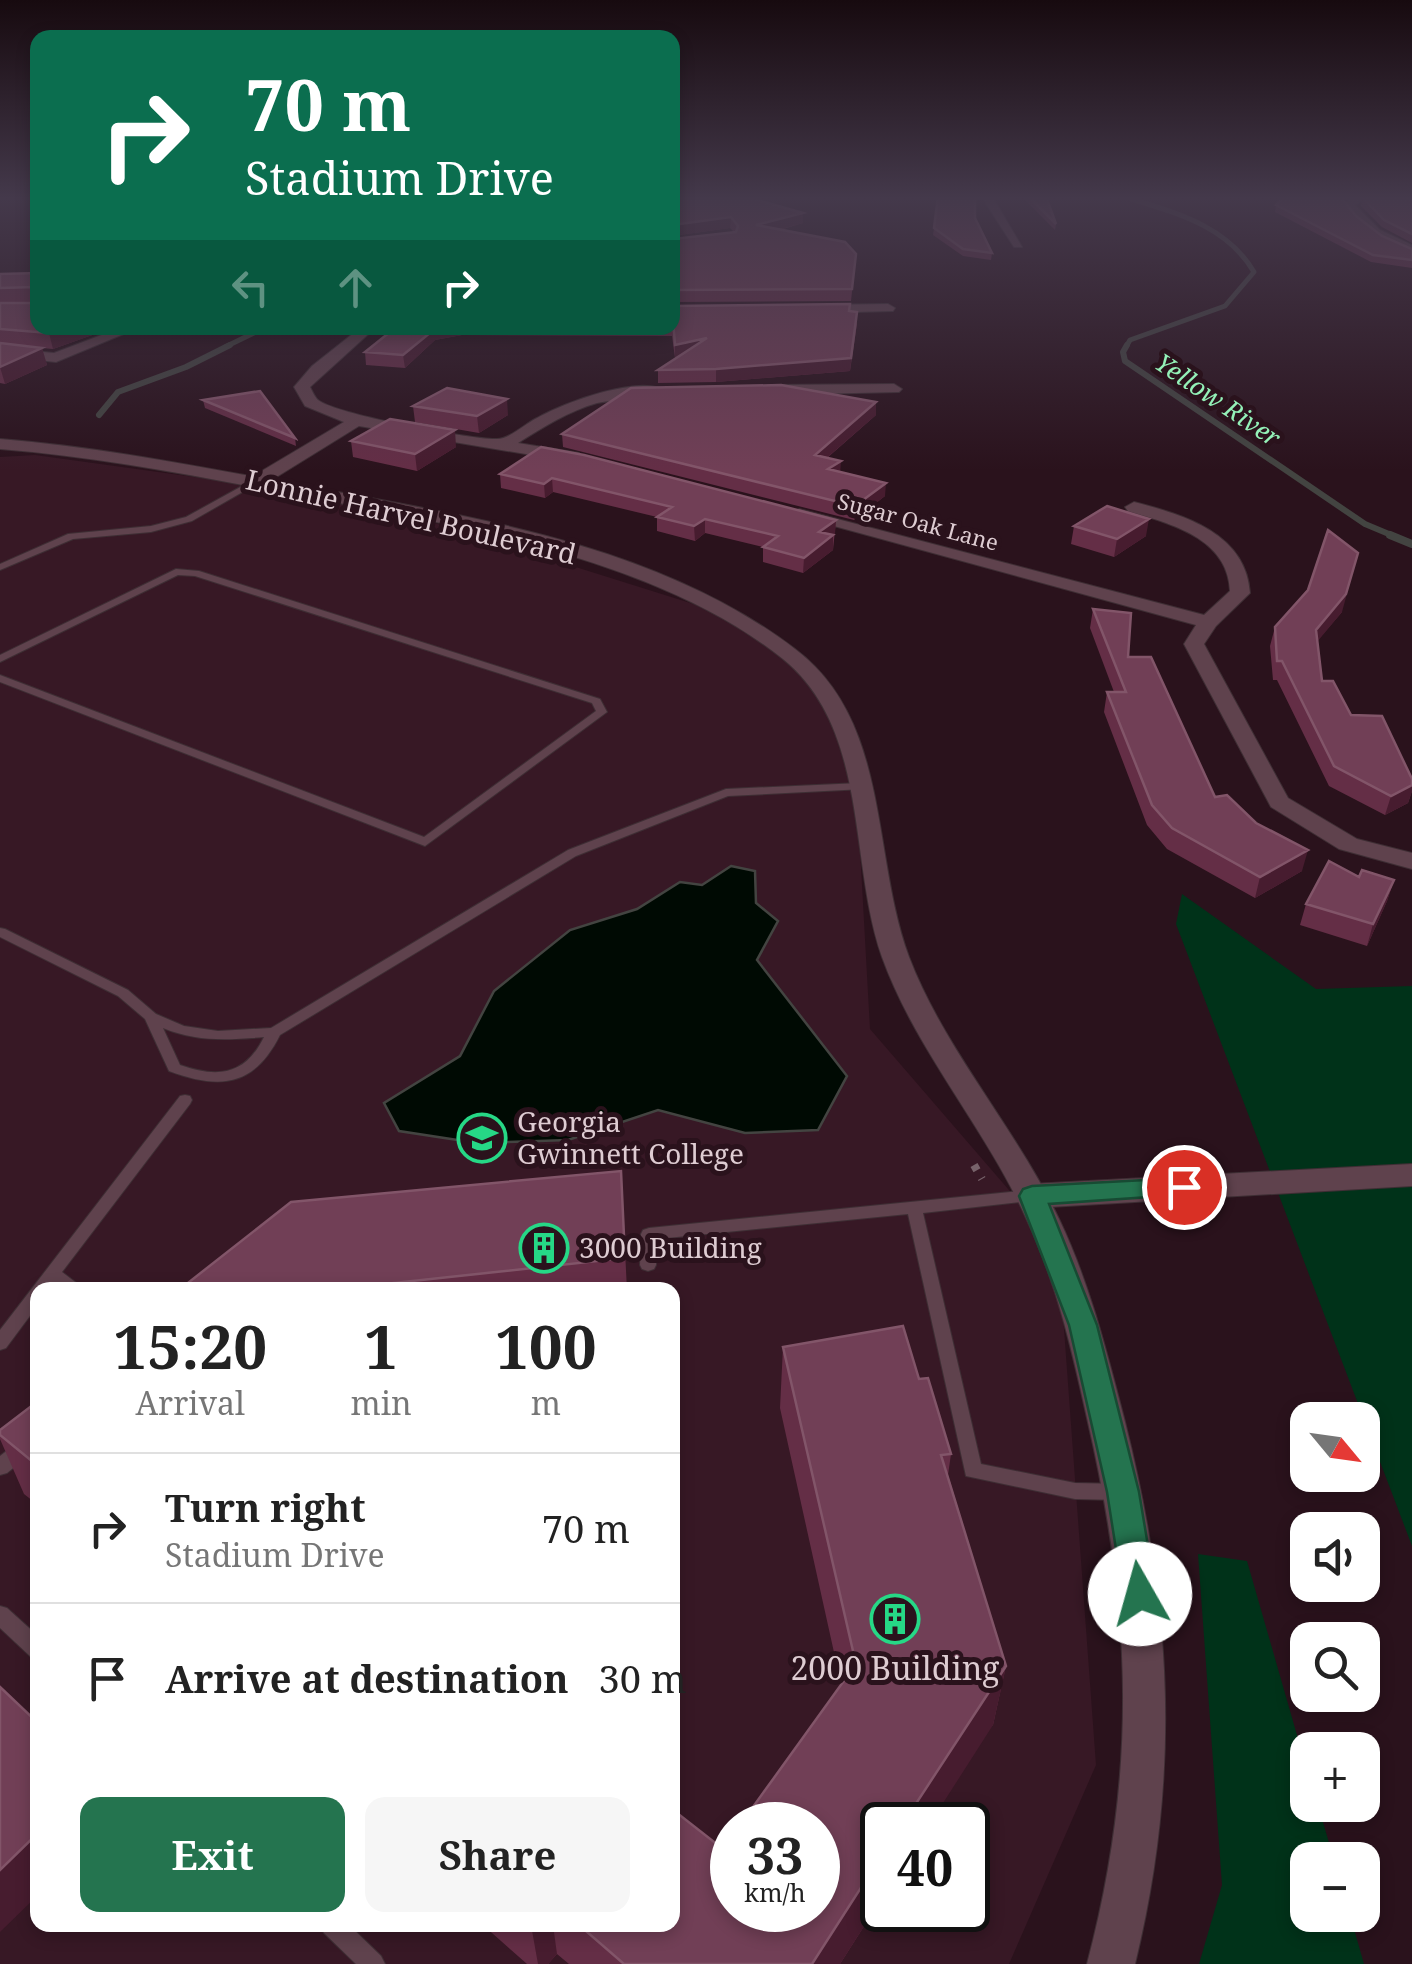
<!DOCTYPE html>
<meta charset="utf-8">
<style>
body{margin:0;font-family:"Noto Serif",serif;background:#f6f6f6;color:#222;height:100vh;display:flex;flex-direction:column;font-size:38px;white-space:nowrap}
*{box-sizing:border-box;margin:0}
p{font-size:32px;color:#767676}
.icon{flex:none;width:55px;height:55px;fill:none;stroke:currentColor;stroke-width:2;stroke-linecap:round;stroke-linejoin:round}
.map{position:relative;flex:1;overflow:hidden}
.drawer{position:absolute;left:30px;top:1282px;width:650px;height:650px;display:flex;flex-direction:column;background:#fff;border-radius:20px;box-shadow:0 5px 15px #0003}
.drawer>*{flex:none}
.guide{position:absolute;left:30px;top:30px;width:650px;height:305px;border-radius:20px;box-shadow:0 5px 15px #0003;background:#0b6e4f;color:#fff;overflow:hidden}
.needle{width:65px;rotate:119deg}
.fabs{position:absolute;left:1290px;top:1402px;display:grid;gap:20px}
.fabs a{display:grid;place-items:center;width:90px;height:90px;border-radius:20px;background:#fff;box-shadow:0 5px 15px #0003;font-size:50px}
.speed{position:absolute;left:710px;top:1802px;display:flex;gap:20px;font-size:50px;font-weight:700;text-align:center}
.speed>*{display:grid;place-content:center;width:130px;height:130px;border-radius:50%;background:#fff;box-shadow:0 5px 15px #0003;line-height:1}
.speed small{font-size:25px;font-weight:400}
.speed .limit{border:5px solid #111;border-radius:15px;background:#fff;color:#111}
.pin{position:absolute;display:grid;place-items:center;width:85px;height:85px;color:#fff;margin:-42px;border:5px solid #fff;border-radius:50%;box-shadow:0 2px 10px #0007}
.me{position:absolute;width:110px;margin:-55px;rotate:353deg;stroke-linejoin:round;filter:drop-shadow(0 0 8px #0008)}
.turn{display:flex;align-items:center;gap:35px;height:210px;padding:0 50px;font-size:45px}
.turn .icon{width:130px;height:130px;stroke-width:2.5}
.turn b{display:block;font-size:70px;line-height:85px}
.lanes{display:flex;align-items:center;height:95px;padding:0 50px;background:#0003;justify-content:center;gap:50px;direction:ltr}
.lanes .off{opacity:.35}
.eta{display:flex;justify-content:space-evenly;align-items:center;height:170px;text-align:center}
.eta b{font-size:60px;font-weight:700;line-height:70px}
.action{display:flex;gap:20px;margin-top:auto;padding:20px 50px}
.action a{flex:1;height:115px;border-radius:20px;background:#24744f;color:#fff;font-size:40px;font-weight:700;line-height:115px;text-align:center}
.action a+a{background:#f6f6f6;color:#222}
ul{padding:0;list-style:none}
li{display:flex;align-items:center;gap:30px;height:150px;padding:0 50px;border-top:2px solid #e0e0e0}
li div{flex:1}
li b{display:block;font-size:38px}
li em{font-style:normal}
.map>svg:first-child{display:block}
.built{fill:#371825;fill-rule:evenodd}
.green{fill:#003219}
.water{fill:#000a03;stroke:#434441;stroke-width:2.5}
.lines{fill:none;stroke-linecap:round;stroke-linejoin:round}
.stream-far2{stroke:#434441;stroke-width:5}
.stream-far1{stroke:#434441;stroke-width:6}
.stream{stroke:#434441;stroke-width:8}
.service-casing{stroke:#3e2e34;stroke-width:2}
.minor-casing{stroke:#3e2e34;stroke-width:2}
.tertiary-casing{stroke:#3e2e34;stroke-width:2}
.path{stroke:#77626a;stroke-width:8;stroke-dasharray:6 9;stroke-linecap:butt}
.service{fill:#5f424d;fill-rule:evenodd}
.minor{fill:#5f424d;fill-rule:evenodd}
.tertiary{fill:#5f424d;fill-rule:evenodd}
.wall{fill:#642e46}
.shaded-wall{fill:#471c2f}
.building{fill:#713f56;stroke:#825569;stroke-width:2.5}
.route{fill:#24744f;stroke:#174b33;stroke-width:2.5}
.labels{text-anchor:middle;stroke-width:10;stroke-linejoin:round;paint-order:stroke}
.far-street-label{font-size:22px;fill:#deccd2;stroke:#2a121c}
.far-water-label{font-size:25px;font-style:italic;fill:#94f1b8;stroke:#2a121c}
.street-label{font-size:28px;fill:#deccd2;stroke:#2a121c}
.poi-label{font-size:28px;fill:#deccd2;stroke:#2a121c;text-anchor:start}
.near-poi-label{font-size:32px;fill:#deccd2;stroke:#2a121c}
</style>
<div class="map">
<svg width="1412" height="1964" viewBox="0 0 1412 1964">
<rect width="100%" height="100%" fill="#2a121c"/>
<path class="built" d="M35,455l327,45 392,123 99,100 17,306 188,218 38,518 -87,199h-1009v-1507zM38,1290h634v635h-634zM732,1825h86v85h-86zM882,1825h86v85h-86z"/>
<path class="green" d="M1182,894l134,95 96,-3v560l-236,-622z
M1198,1554l49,7 60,209 1,35h10l16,55h-26v55h42l14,49h-165l23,-79z"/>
<path class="water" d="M731,866l24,5 1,32 22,18 -21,39 90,116 -29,54 -73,3 -87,-23 -90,30 -91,3 -78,-12 -15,-28 76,-47 34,-65 76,-61 67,-21 43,-27 22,3z"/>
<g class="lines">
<path class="stream-far2" d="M1122,196c50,16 104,28 132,76l-29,34 -95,34 -4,7
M225,347l39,-19"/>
<path class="stream-far1" d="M1127,345l-4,7 2,9 240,163 31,13
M99,415l19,-23 68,-25 44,-22"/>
<path class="stream" d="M1390,535l22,9"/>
<g class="service-casing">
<path id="service" d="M253,480l7,2 -68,39 -41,11 -78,7 -73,31v-6l68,-30 83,-8 35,-9z
M176,569l23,2 401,128 7,13 -182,134 -425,-164v-7l424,162 172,-126 -4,-8 -397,-127 -17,-1 -178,87v-7z
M860,783l4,2 2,2 -2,2 -136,7 -152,60 -296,179c-26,52 -60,55 -111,36l-24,-52 -27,-23 -118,-59v-9l5,1 123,61 28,24 28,12 34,5 53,-3 297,-178 158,-61zM163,1028c33,14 66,12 101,9 -19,39 -47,41 -84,28z
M185,1095l5,1 2,4 -2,4 -128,168 17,13 2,5h-20l-8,-6 -5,6h-10v15l-32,43 -6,2v-20l180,-234z
M1031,1190l6,2 2,4 -2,4 -114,13 58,251 94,19 45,1 7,2 2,6 -2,6 -7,2 -45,-1 -109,-23 -58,-262 -251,25 -1,26 -2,4 -6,2 -6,-2 -2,-4 1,-31 2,-4 6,-2z
M38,1429v19l-31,25 -7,2v-19l31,-24z
M0,1606l7,2 31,28v24l-7,-3 -31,-29z
M320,1925h29l32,31 4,8h-29l-32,-31z"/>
</g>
<g class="minor-casing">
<path id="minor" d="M981,196h11l30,51h-8z
M1354,196h15l-14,9 25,25 32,15v8c-30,-9 -51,-24 -70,-49z
M888,304l7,4 -2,3 -79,2 -7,-4 7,-4z
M120,328h18l-82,34 -56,-6v-8l54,5z
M360,328h15l-65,59c1,2 6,12 8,13 17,14 154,40 179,39 12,0 28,-15 40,-21 26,-15 105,-45 131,-26 -17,11 -50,6 -71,11 -28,8 -54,24 -79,40l61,10 2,4 -8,5 -214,-36 -97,60h-12v-8l94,-56 -39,-16 -11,-19 18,-21z
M894,384l8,5 -3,3 -131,3 -8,-5 8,-5z
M1134,502c50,13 112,31 116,91l-34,33 -12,18 84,154 69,41 55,14v16l-73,-20 -68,-42 -87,-163 12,-19 -406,-111 9,-5 405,106 26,-24c-2,-53 -59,-67 -102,-80l-3,-4z
M1412,1164v22l-380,22 -11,-4 -5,-8 5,-8 11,-4z"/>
</g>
<g class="tertiary-casing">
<path id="tertiary" d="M0,439c101,8 200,28 299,46 167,31 357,58 496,164 96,72 76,206 114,308 36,94 107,171 150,262 31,65 48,134 66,203 47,187 56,353 10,542h-48c51,-193 45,-352 0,-546 -15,-68 -31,-137 -61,-200 -41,-91 -110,-167 -144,-261 -34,-97 -12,-227 -99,-298 -127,-102 -332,-135 -488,-164 -98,-19 -195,-38 -295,-46z"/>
</g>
<path class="path" d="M974,1165l8,14"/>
<use href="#service" class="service"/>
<use href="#minor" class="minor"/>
<use href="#tertiary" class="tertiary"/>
</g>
<path class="wall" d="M672,196l131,27 -23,7 76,24 -5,47 -179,1v-63l62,-7 -4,-4 -58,8z
M936,196h39v22l17,35 -1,7 -28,-4 -30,-21 5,-32z
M1021,196h25l10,28 -1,6z
M1285,196h63l-5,4 13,16 26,20 30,13v19l-41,-6 -96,-50 1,-7z
M1412,196v47l-30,-16 -21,-21 2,-8z
M38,273l57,61 -42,15 -11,-1 5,17 -42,19 -5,-1v-109z
M850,312l7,12 -7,47 -134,11 -58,1v-13l17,-12 -3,-22 -210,-1 -27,5 -30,28 -39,-3 -1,-13 30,-24h277z
M203,400l92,38 1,8 -91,-38z
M413,406l95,9 -29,18 -64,-11z
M876,415l-49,43 14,14 44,24 -31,24 -291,-73 -1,-13z
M351,441l105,6 -39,24 -64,-14z
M541,447l295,73 -3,30 -30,23 -40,-11v-15l-58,-14 -10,8 -38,-10v-14l-104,-25 -8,6 -44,-10 -1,-14z
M1074,526l72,10 -32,21 -43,-13z
M1093,609l35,48 87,140 87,74 -47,27 -88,-49 -20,-24 -43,-113 3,-20h7l-24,-64z
M1342,612l-25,29 5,40 29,34 61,64v12l-4,12 -23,12 -56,-29 -52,-106h-4l-3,-34 5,-19z
M1359,877l35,3 -7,21 -20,45 -67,-21 6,-21z
M621,1171l6,119h-448z
M783,1347l136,32 32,75 -3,21 58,191 -13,59 -111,100v73l-42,66h-271l-12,-10 -9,10h-21l-44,-39h189l51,-76 118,-165 -61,-276z
M38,1401v104l-14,-11 -24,-55v-9z"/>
<path class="shaded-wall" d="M803,213v10l-48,13 1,-11z
M731,217l-1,11 -58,8v-11z
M857,312l-7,59 -134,11v-13z
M63,328h37l-5,6 -42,15 -4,-16z
M434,328h28v7l-27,5 -30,28 -2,-13z
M707,338l-32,20v-13z
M42,348l5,17 -42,19 -5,-17z
M507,399l1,16 -29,18 -2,-17z
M876,402v13l-61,53v-13z
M455,430l1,17 -39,24 -2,-17z
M841,461l-1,14 -12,-6z
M552,478l1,14 -8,6 -1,-14z
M886,483l-1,13 -31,24 1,-14z
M705,519v14l-10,8 -1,-15z
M1149,519l-3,17 -32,21 3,-18z
M836,520l-1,14 -17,12 1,-14z
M833,535v15l-30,23 1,-15z
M1358,553l-16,59 -30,36 4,-18z
M1412,785v6l-4,12 -23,12 6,-19z
M1308,850l-6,21 -47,27 5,-21z
M1394,880l-7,21 -20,45 6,-22z
M1006,1666l-13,59 -64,100h-27z
M38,1833v62l-38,37v-62z
M882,1855v43l-42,66h-28z
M531,1925h22l4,29 -9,10h-10z"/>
<path class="building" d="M672,196h71l60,17 -47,12 89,17 11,12 -4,35 -180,1v-51l64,-7 2,-6 -7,-9 -59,8z
M938,196h37v22l17,35 -29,-4 -29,-21z
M1028,196h18l10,28z
M1285,196h55l16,20 26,20 30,13v11l-39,-5 -97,-50z
M1366,196h46v38l-28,-14 -21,-22z
M38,273v25l-4,-11 -34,1v-14z
M38,299v29h25l-14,5 -49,-4v-26h34z
M850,304l-1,7 8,1 -6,46 -135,11 -58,1 49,-32 -32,7 -3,-39z
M395,328h41l-33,27 -38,-3z
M0,343l42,5 -42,19z
M781,385l95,17 -61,53 26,6 -13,8 58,14 -31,23 -293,-72 69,-46z
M447,388l60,11 -30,17 -64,-10z
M260,391l35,47 -92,-38z
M390,419l65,11 -40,24 -64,-13z
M541,447l43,8 252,65 -17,12 14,3 -29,23 -41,-11 15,-11 -73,-17 -11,7 -37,-9 15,-10 -120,-29 -8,6 -44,-10z
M1107,506l42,13 -32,20 -43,-13z
M1328,530l30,23 -12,41 -30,36 6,51h11l18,34 31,1 30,63v6l-21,11 -57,-30 -52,-105h-5l-2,-34 33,-37z
M1093,609l38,4 -3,44h23l64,140 12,-2 29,28 52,27 -48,27 -88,-49 -20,-23 -45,-113h19z
M1329,861l30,16 3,-7 32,10 -21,44 -67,-20z
M621,1171l4,87 -296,32h-150l112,-88z
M903,1326l16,53 9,-1 23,76 -10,1 65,211 -104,159h-20v30l-70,109h-188l-45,-39h93v-116l51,40 9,-13v74h86v-85h-78l116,-161 -73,-317z
M38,1401v65l-38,-31v-5z
M0,1687l38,36v110l-38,37z"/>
<linearGradient id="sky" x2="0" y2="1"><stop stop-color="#170a0f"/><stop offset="0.42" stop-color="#44394b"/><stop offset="1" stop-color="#44394b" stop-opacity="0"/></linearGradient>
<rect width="1412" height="471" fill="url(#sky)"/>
<path class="route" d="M1184,1178l9,3 4,6 -4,7 -144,10 48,121 42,167 17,102 -5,11 -11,4 -12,-4 -5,-11 -16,-102 -38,-167 -50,-129 4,-7 9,-3z"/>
<defs>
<g id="university-ring" transform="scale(2.5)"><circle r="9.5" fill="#2a121c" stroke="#26d886" stroke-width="1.5"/><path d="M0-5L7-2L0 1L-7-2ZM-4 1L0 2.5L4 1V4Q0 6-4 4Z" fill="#26d886"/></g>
<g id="building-ring" transform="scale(2.5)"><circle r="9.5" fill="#2a121c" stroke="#26d886" stroke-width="1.5"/><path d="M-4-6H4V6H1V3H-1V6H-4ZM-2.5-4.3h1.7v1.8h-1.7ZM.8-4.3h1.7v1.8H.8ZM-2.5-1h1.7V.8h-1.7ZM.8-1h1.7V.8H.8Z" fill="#26d886"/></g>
</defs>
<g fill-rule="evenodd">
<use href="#university-ring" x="482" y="1138"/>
<use href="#building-ring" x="544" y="1248"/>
<use href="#building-ring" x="895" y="1619"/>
</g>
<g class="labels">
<g class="far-street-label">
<text transform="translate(918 522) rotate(15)" y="8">Sugar Oak Lane</text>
</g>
<g class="far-water-label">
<text transform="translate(1218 400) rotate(34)" y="9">Yellow River</text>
</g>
<g class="street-label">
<text transform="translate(411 517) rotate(13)" y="10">Lonnie Harvel Boulevard</text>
</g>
<g class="poi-label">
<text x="517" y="1132">Georgia<tspan x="517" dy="32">Gwinnett College</tspan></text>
<text x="579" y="1258">3000 Building</text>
</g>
<g class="near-poi-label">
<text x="895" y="1680">2000 Building</text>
</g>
</g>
</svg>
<div class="fabs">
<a><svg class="needle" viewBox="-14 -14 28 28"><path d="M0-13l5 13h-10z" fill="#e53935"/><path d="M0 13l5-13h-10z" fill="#767676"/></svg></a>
<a><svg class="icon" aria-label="sound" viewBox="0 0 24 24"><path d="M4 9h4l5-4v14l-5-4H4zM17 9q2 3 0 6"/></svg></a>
<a><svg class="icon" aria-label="search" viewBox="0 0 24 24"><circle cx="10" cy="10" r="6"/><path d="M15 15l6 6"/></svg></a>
<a>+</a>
<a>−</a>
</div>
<div class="speed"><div>33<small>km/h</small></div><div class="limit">40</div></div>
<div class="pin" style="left:1184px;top:1187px;background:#d93025"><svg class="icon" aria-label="arrive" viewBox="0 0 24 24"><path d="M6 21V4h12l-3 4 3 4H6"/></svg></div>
<svg class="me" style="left:1140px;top:1594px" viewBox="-20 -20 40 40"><circle r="19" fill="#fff"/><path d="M0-13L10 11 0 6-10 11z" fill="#24744f"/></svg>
<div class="guide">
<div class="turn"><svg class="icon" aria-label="right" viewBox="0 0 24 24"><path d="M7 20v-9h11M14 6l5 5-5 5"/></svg><div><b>70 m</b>Stadium Drive</div></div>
<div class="lanes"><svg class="icon off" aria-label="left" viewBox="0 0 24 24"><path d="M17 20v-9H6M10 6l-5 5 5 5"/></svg><svg class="icon off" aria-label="ahead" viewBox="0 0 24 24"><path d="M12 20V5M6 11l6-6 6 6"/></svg><svg class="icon" aria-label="right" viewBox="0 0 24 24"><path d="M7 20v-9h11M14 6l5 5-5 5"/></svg></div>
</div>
<section class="drawer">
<div class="eta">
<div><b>15:20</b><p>Arrival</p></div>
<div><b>1</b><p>min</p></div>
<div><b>100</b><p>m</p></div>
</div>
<ul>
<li><svg class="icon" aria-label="right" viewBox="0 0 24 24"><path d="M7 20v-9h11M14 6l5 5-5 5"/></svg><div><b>Turn right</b><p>Stadium Drive</p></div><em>70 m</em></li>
<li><svg class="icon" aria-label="arrive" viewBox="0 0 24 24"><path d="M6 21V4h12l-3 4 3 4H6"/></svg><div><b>Arrive at destination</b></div><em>30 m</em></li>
</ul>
<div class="action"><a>Exit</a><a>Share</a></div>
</section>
</div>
